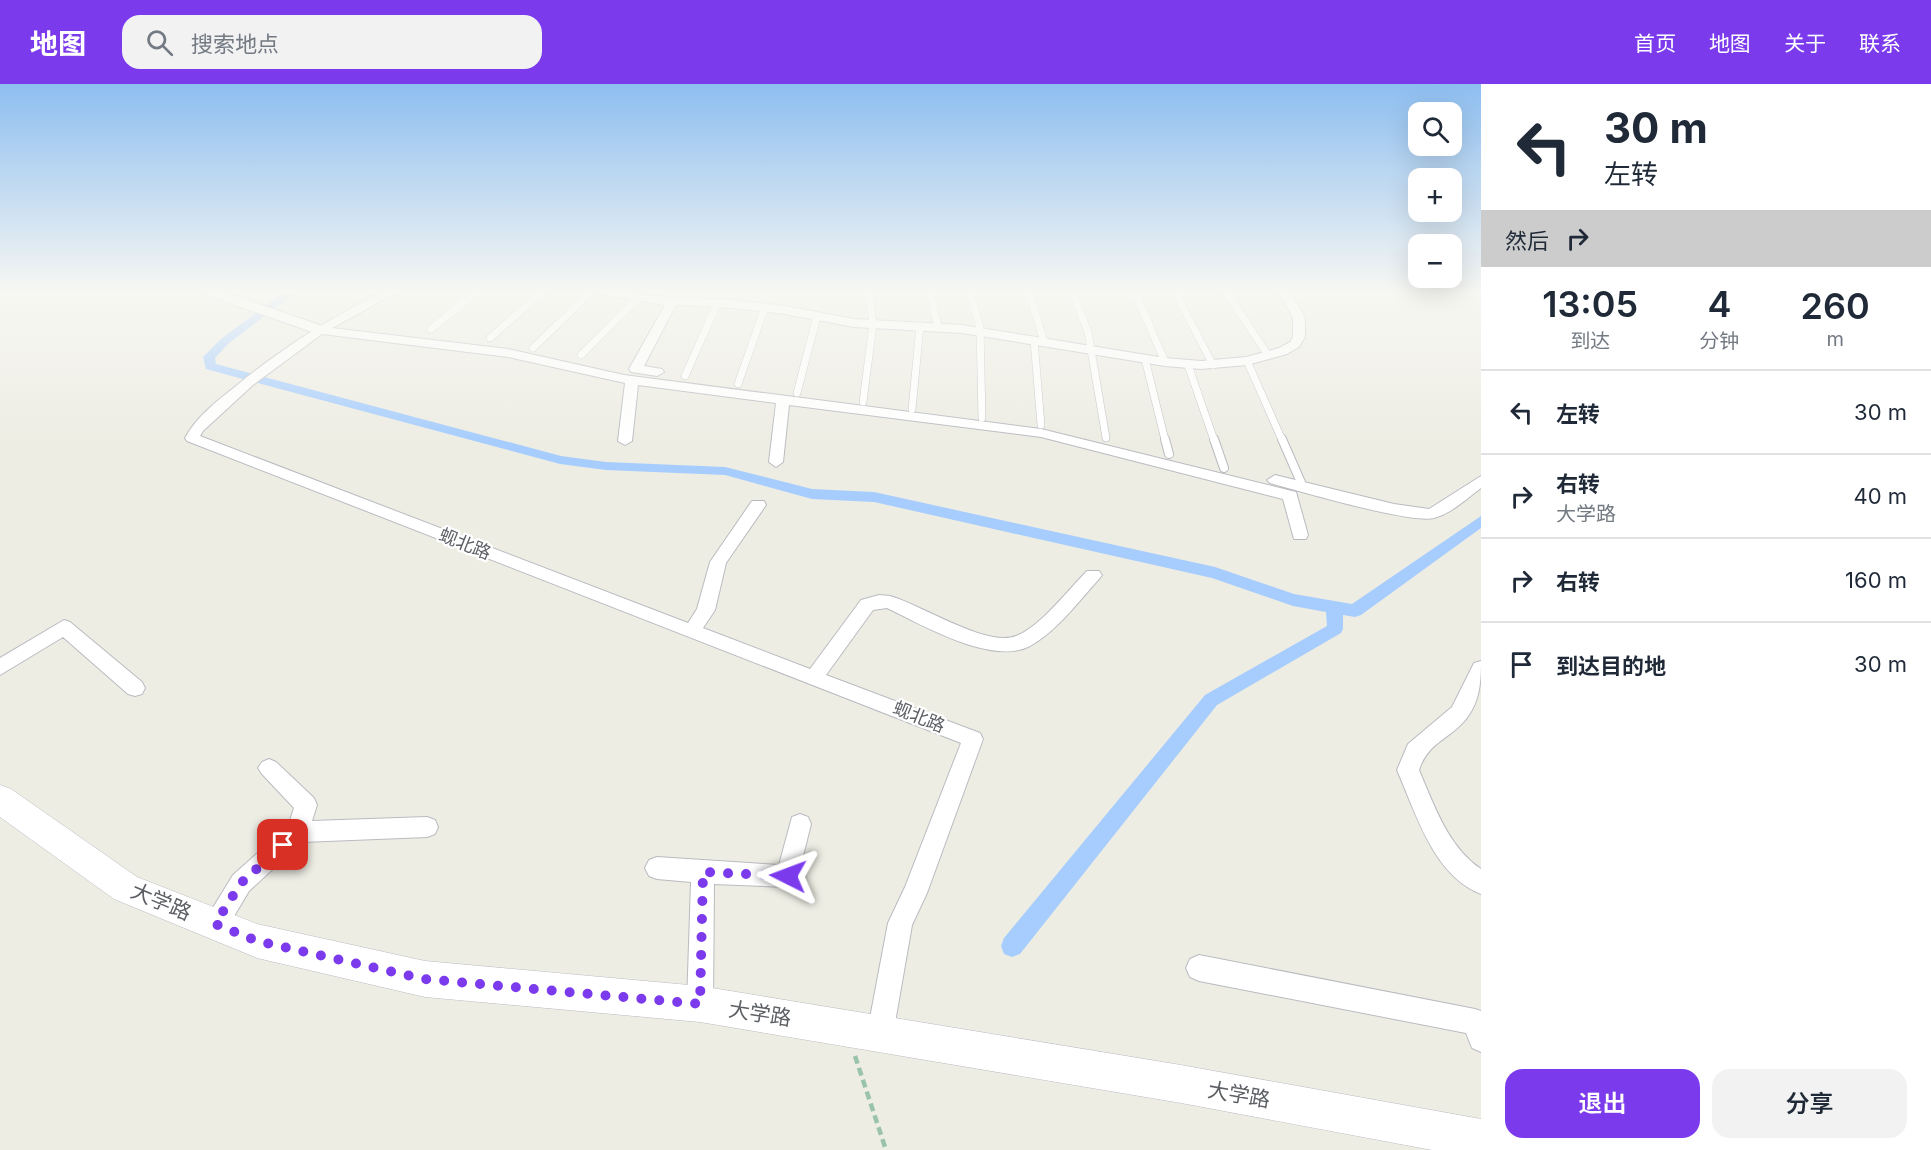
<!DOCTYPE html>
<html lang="zh">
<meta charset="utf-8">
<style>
body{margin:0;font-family:Inter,"Noto Sans SC",sans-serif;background:#f2f2f3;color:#1f2937;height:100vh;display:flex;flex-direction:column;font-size:22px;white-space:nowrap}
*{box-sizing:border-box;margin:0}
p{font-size:20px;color:#747a83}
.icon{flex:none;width:33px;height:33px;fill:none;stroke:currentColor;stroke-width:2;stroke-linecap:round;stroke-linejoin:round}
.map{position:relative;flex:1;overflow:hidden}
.side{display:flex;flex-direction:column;background:#fff;width:450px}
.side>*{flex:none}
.guide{background:#fff;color:#1f2937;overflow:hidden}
.fabs{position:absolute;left:1408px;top:18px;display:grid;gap:12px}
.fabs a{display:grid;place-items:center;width:54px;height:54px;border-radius:12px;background:#fff;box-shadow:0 6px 24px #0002;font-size:30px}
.pin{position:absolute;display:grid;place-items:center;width:51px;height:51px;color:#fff;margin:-26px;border-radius:12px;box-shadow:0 3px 9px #0006}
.me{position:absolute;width:66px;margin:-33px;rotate:273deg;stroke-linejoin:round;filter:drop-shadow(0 0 4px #0008)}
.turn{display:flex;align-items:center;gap:21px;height:126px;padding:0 24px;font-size:27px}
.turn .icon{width:78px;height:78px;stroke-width:2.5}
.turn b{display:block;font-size:42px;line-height:51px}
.then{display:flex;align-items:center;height:57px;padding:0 24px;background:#0003;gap:12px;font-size:22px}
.eta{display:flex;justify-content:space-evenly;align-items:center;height:102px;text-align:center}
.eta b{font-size:36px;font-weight:600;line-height:42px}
.action{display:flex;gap:12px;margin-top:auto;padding:12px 24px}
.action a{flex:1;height:69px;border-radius:18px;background:#7c3aed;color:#fff;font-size:24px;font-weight:600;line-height:69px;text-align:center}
.action a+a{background:#f2f2f3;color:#1f2937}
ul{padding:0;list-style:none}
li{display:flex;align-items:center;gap:18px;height:84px;padding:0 24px;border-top:2px solid #e0e1e3}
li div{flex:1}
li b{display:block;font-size:22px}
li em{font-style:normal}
header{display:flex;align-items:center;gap:36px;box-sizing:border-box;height:84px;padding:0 30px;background:#7c3aed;color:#fff}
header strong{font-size:28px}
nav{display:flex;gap:33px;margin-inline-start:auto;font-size:21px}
.search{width:420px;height:54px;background:#f2f2f3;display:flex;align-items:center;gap:15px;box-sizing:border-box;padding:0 21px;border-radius:18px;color:#747a83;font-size:22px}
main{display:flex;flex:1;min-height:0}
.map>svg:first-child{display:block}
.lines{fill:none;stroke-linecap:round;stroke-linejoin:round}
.canal{fill:#a6cdfd;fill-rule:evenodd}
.service-far1-casing{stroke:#b9bbc0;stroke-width:8}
.service-casing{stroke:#b9bbc0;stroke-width:10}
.minor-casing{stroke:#b9bbc0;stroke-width:2}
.tertiary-casing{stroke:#b9bbc0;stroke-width:2}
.secondary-casing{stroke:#babcc2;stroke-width:1}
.path{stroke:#99c4aa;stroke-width:4.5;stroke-dasharray:8 4.5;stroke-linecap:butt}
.service-far1{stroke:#fff;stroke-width:7}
.service{stroke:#fff;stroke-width:8}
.minor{fill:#fff;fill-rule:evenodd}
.tertiary{fill:#fff;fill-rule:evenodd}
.secondary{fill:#fff;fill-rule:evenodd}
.route{stroke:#7c3aed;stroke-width:10;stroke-dasharray:0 18}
.labels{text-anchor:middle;stroke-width:4.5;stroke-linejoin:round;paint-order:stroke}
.street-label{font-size:18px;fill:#5c5f64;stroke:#fff}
.near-street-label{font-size:21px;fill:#5c5f64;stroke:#fff}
</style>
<header>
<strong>地图</strong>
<div class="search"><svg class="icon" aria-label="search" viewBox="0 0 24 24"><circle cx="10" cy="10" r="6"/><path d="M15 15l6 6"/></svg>搜索地点</div>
<nav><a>首页</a><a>地图</a><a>关于</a><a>联系</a></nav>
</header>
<main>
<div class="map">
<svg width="1481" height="1066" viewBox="0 0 1481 1066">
<rect width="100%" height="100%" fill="#eeede4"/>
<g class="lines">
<path class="canal" d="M284,208h12l-67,51 -14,15 1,6 345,92 45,6 119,5 87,22 62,3 341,75 79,27 58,10 129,-88v12l-120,87 -6,2 -12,-2v14l-2,4 -124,72 -197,249 -8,3 -8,-3 -3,-8 3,-8 201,-243 122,-69 -1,-14 -33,-6 -81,-28 -338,-76 -62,-3 -87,-24 -119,-5 -46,-6 -354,-95 -3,-12 18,-18z"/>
<g class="service-far1-casing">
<path id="service-far1" d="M930,208l8,35
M970,208l10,36 2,90
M1029,208l15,50
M1072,208l16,40 18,106
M1135,208l30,70
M1175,208l38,73
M1226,208l42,63
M431,245l45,-37
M490,254l52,-46
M1034,256l7,85
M533,264l58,-56
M581,271l57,-57
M1145,275l20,81
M1247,277l35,79
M1188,281l26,75
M685,292l32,-72
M738,300l27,-77
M797,309l20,-77
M863,318l10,-78 -4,-32
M912,325l8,-83"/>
</g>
<g class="service-casing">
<path id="service" d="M1165,355l4,15
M1214,355l10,29
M1282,355l21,48"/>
</g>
<g class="minor-casing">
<path id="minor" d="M383,208h15l-66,36 176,21 116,26 417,54 255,63 12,43 -2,4h-12l-11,-40 -242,-62 -252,-32 -6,57 -7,5 -7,-5 7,-59 -138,-18 -6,56 -7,4 -7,-4 7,-58 -117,-26 -186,-23 -69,51 -50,46 -3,5 488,187 9,-14 13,-47 42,-61h12l2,4 -40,58 -11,47 -12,18 107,41 51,-69 18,-5 11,1c30,8 97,52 126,40 24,-9 52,-46 71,-65h12l3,4 -3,4c-21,23 -42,52 -69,67 -38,20 -108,-21 -143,-38l-14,2 -47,65 154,58 3,6 -56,154 -15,32 -19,109 -4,9 -9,4 -9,-4 -4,-9 21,-111 17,-36 56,-144 -774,-302 -2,-3c12,-22 32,-37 51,-52 46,-38 94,-68 147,-94z
M599,208h27l36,5 71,3 52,6 69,13 108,6 203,33 36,3 45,-4 33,-9 11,-6 3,-5v-19l-14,-26h12l14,26v19l-6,10 -12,7 -40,11 -46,4 -36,-3 -203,-33 -108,-6 -69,-13 -52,-6 -57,-3 -32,61 18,3 2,3 -7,4 -26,-4 -2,-3 36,-64 -60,-10z
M1474,208h7v4z
M1275,391l119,29 35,5 52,-33v12c-15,11 -30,26 -47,30 -23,6 -135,-27 -164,-35l-3,-3z
M64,536l6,2 72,60 3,6 -3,6 -7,2 -7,-2 -65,-57 -63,38v-17z
M1481,577c0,20 -1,41 -15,58 -17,21 -38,23 -47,51 15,35 29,77 62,99v25c-48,-19 -65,-81 -84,-124l11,-26 44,-37 22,-44z
M269,675l7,3 38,36 3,7 -5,16 115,-4 8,3 3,7 -3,7 -8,3 -125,5 -53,49 -25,42 -9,3 -9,-3 -3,-9 30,-49 55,-49 6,-18 -32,-34 -4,-6 4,-6z
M800,730l8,3 3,7 -15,60 -8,3 -74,-3 -1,120 -4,9 -9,4 -9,-4 -4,-9 4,-122 -34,-3 -8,-3 -4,-8 4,-8 8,-3 122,8 13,-48z
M1199,871l276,54 6,2v41l-9,-4 -6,-15 -267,-52 -9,-4 -4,-9 4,-9z"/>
</g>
<g class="tertiary-casing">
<path id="tertiary" d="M204,208h21l100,35 3,3 -3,3h-10l-109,-38z"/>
</g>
<g class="secondary-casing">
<path id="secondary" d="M0,701l11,4 126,88 120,47 168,37 275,25 481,79 300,54v31h-49l-251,-47 -481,-81 -275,-25 -168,-39 -143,-59 -114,-82z"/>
</g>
<path class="path" d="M855,972l31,94"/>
<use href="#service-far1" class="service-far1"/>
<use href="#service" class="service"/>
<use href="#minor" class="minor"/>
<use href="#tertiary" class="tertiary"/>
<use href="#secondary" class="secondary"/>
</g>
<linearGradient id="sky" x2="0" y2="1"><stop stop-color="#8dbef0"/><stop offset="0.58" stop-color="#f7f7f3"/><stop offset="1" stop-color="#f7f7f3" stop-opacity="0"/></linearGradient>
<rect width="1481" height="357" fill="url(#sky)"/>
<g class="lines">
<path class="route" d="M283,761l-42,38 -26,41 42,17 167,38 276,25 3,-132 85,4"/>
</g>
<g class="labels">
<g class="street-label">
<text transform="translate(465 460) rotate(22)" y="6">蚬北路</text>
<text transform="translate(919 633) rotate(22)" y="6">蚬北路</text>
</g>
<g class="near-street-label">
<text transform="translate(161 818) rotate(23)" y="7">大学路</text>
<text transform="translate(760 930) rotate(9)" y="7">大学路</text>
<text transform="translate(1239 1011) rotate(10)" y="7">大学路</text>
</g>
</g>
</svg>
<div class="fabs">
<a><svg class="icon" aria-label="search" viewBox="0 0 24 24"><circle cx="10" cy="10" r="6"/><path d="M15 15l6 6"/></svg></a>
<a>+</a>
<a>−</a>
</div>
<div class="pin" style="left:283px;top:761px;background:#d93025"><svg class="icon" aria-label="arrive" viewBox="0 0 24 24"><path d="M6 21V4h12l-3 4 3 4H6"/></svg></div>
<svg class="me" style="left:788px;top:792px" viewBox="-20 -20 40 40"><path d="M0-17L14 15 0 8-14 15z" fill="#7c3aed" stroke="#fff" stroke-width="4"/></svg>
</div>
<section class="side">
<div class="guide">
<div class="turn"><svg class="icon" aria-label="left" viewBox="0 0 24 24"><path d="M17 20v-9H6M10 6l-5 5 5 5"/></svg><div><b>30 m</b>左转</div></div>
<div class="then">然后<svg class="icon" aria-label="right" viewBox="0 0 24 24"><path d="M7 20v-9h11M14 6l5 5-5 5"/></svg></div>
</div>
<div class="eta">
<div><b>13:05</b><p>到达</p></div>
<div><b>4</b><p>分钟</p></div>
<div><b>260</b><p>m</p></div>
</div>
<ul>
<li><svg class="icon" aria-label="left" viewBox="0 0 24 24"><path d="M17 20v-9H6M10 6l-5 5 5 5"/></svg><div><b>左转</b></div><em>30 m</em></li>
<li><svg class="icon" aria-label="right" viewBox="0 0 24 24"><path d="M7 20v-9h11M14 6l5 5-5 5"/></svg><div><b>右转</b><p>大学路</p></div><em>40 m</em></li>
<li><svg class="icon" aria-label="right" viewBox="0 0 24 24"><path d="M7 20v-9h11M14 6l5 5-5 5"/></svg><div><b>右转</b></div><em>160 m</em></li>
<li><svg class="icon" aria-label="arrive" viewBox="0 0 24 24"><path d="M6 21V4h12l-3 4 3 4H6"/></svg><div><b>到达目的地</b></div><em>30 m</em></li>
</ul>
<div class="action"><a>退出</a><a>分享</a></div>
</section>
</main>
